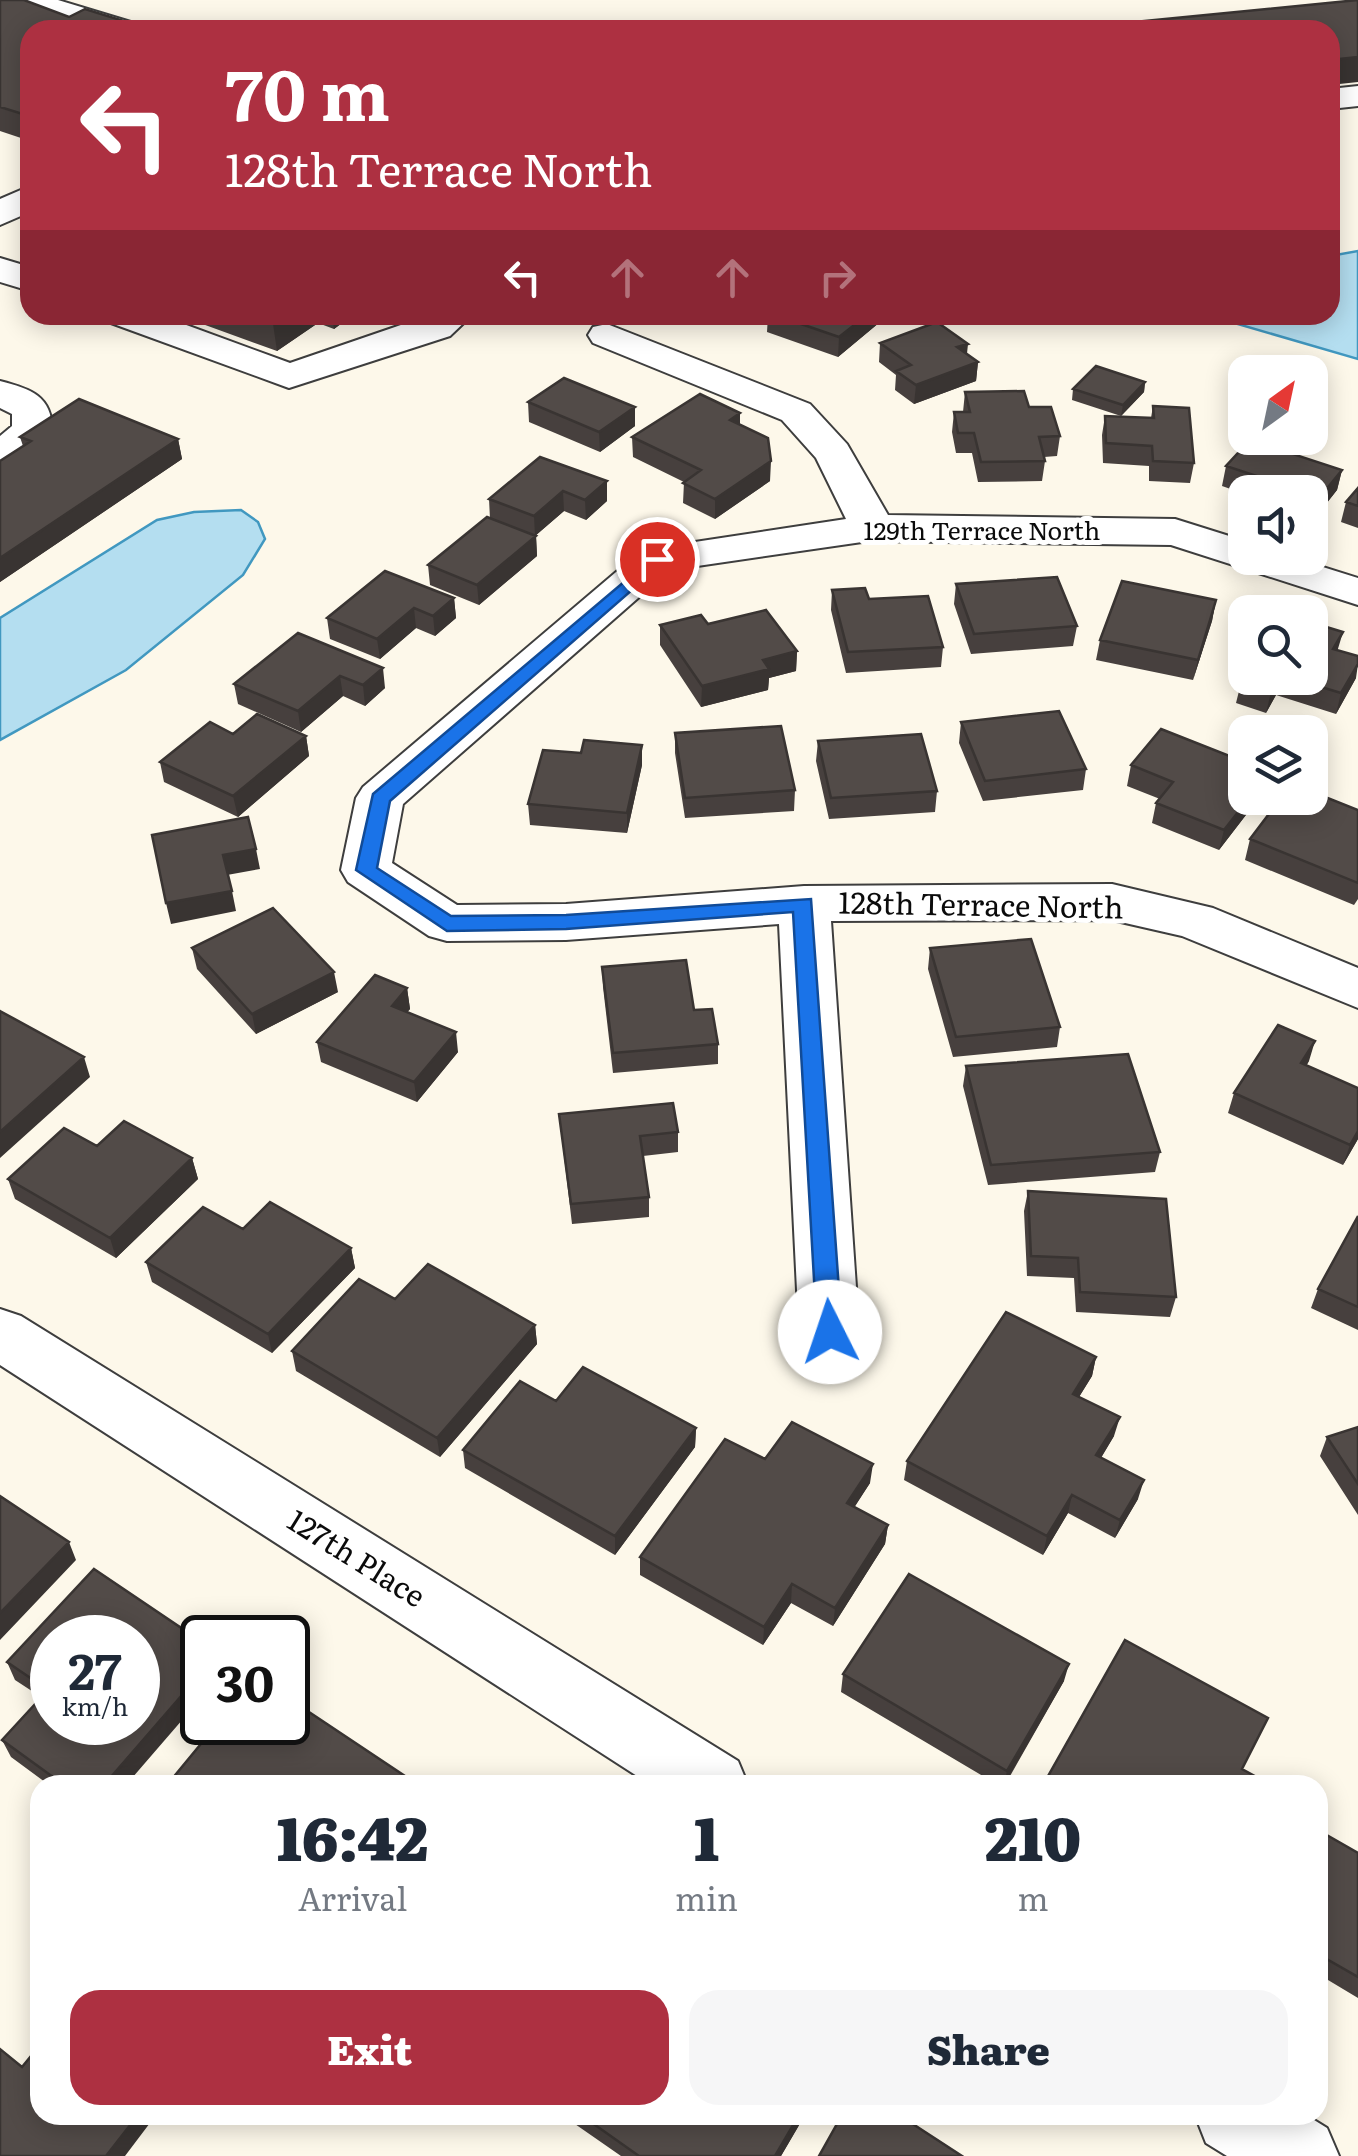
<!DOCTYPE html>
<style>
body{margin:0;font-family:Literata,serif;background:#f6f6f7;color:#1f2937;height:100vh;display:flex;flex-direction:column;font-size:38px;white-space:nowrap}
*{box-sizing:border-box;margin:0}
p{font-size:32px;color:#747a83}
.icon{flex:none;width:55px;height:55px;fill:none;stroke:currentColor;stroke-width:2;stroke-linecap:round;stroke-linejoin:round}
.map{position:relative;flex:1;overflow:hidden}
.side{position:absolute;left:30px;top:1775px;width:1298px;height:350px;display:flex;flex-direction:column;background:#fff;border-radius:30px;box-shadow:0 5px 25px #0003}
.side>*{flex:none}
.banner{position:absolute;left:20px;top:20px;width:1320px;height:305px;border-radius:30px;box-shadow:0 5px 25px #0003;background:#ad3041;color:#fff;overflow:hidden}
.needle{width:65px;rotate:33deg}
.fabs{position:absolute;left:1228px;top:355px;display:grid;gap:20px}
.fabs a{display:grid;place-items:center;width:100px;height:100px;border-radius:20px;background:#fff;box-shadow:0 5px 25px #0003;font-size:50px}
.speed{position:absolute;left:30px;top:1615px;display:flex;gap:20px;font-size:50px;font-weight:700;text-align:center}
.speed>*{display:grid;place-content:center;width:130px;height:130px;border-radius:50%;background:#fff;box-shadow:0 5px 25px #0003;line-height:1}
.speed small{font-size:25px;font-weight:400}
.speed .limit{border:5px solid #111;border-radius:15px;background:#fff;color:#111}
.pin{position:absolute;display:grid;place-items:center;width:85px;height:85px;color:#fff;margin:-42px;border:5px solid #fff;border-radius:50%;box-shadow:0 2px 10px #0007}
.me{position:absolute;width:110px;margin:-55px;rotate:356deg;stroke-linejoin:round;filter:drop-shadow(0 0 8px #0008)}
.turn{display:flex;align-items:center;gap:35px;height:210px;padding:0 40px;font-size:45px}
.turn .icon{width:130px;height:130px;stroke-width:2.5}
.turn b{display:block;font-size:70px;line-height:85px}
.lanes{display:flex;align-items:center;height:95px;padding:0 40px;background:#0003;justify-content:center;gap:50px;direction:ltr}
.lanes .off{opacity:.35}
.eta{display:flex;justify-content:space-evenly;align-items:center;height:170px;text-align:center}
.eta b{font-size:60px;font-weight:800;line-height:70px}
.primary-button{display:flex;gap:20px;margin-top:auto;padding:20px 40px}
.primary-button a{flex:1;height:115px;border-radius:30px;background:#ad3041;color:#fff;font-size:40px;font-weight:800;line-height:115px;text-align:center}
.primary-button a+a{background:#f6f6f7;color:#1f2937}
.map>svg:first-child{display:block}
.water{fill:#b4def0;stroke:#4198c0;stroke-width:2.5}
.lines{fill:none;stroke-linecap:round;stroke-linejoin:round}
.minor-casing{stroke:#3e3e3e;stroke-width:4}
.minor{fill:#fff;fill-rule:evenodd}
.wall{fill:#47403e}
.shaded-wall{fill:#393432}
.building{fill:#524b48;stroke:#393432;stroke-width:2.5;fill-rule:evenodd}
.route{fill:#1a73e8;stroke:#114b97;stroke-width:2.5}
.labels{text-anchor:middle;stroke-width:10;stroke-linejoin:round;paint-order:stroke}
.far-street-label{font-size:25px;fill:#0b0b0b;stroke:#fff}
.street-label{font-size:30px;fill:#0b0b0b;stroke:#fff}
</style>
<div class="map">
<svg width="1358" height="2156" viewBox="0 0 1358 2156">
<rect width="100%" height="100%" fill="#fdf8ea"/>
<path class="water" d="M1358,251v108l-151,-44h123v-59z
M241,510l17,12 7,17 -22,36 -117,95 -126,70v-122l157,-98 37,-8z"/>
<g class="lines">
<g class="minor-casing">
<path id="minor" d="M11,0h47l76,23 5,7h-49l-75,-23z
M1358,86v20l-28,3v-20z
M30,186v26l-30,13v-26z
M0,258l30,9v24l-30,-9z
M105,315h54l131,48 140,-48h42l-22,21 -161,52 -178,-65z
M607,324l203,80 37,40 41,71 287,4 70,22v17h49l64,20v27l-187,-60 -302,-4 -199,29 -267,234 -11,59 65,42 109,-1 238,-18 308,-2 101,24 145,60v40l-176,-72 -70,-16 -281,1 28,410 -9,18 -21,7 -21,-7 -9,-18 -20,-407 -213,16 -119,1 -18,-5 -81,-54 -7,-12 15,-72 7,-11 279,-237 204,-31 -30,-61 -34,-38 -189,-77 -5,-8 5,-8z
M0,381c31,8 52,15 52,49l-37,36 -15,3v-33l12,-10v-12l-12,-6z
M0,1309l21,7 717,445 10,24h-97l-651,-420z
M1195,2115h111l21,13 12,28h-112l-21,-13z"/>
</g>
<use href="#minor" class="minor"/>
</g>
<path class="wall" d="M0,0l69,17 -39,13v111l-30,-10z
M30,225v37l-8,-33z
M186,315h167l-19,14 -16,-6 -41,28 -91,-33z
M721,315h37l-11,9z
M768,315h113l-1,7 -42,35 -71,-25z
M880,343l87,11 11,8 -2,19 -62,23 -19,-14 1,-15 -17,-13z
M1145,382l-1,10 -23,24 -49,-16 1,-11z
M965,392l64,15 31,29 -3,20 -13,1 1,4 -3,20 -64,1 -6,-29h-16l-4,-21 2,-20h9z
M528,402l107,24 -35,26 -71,-30z
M1153,406l41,57 -4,20 -41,-2v-15l-46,-3 -1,-28 3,-19 46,2z
M740,413v12l30,56 -55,38 -32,-16 1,-21 -51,-25 -1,-20z
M20,437l158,2 4,20 -182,123v-121l23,-15z
M540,457l67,44 -21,19 -22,-9 -29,25 -45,-17 -1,-20z
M1226,466l116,4 -5,20 -22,28 -5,-2v-24h-65v2l-23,-8z
M1358,488v40l-17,-6 5,-20z
M536,536l1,20 -58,49 -49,-20 -2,-20z
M956,584l121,42 -4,20 -102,8 -17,-50z
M832,590l37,9 74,48 -2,20 -95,6 -15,-63z
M454,598l2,20 -21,18 -19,-8 -36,31 -50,-20 -3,-21z
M1216,600l-4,21 -19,59 -97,-20 4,-20z
M708,624l89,27 -1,20 -27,7 -1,12 -67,17 -41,-62v-20z
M298,633l87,55 -20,18 -22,-10 -42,36 -63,-28 -4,-20z
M1337,650l19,28 -20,36 -60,-19 -10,18 -30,-10 5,-20 4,-5h65z
M961,722l125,47 -3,21 -100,11 -24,-58z
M675,733l120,57 -1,21 -109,7 -10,-65z
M233,734l73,2 3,20 -71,61 -74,-35 -4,-20z
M818,741l119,50 -2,21 -106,7 -13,-58z
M581,753l61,12 -15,68 -97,-8 -2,-21z
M1131,765l114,33h14l-40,52 -67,-27 4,-20 4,-4 -33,-13z
M1358,810v89l-4,6 -109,-45 5,-21z
M192,948l146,44 -82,42 -59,-65z
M930,948l130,79 -3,20 -104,10 -25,-88z
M602,967l92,43 24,34v20l-105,9 -10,-86z
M407,988l3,21 -3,3 51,40 -41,50 -96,-40 -4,-20z
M1309,1061l-3,5 52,22v51l-15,26 -115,-52 6,-20z
M966,1066l194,86 -5,20 -167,13 -25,-99z
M559,1114l119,18v20l-35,4 6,41v20l-77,7z
M97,1146l95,12 6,21 -82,79 -101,-59 -7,-20z
M1028,1191l148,106 -6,20 -94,-5 -2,-34 -47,-2 -3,-65z
M1358,1216v114l-47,-22 7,-19z
M351,1248l4,20 -83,85 -120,-71 -6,-20z
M395,1299l140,26 2,19 -97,113 -144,-86 -4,-20z
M1096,1357l-4,19 -13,21 35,39 -13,22 37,41 -23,39 -47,-25 -25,42 -139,-75 3,-19z
M1358,1427v88l-38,-59 7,-19z
M696,1428l-1,19 -80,108 -150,-87 -2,-18z
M765,1459l105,24 -16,24 34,18 -3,19 -52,82 -42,-23 -28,42 -123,-70v-18z
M94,1569l32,216h-77l-38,-28 -9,-17 39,-43 -26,-17 -8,-18z
M843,1674l221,7 -59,104h-7l-157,-93z
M1318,1830l40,23v145l-40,-24z
M562,2115h243l-24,41h-160z"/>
<path class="shaded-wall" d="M1358,57v25l-28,3v-25z
M276,315h41l1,8 -41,28 -5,-34z
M332,315h21l-19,14z
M747,315h11l-11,9z
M867,315h14l-1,7 -42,35 1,-20z
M968,344l-2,19 -9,-16z
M978,362l-2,19 -62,23 2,-19z
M1145,382l-1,10 -23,24 2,-11z
M635,407v19l-35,26 -1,-20z
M740,413v20l-10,-13z
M178,439l4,20 -182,123v-24z
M771,461l-1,20 -55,38v-20z
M1342,470l-5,20 -22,28 5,-21z
M607,481v20l-21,19 -1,-20z
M563,491l1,20 -29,25 -1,-20z
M536,536l1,20 -58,49 -2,-20z
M454,598l2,20 -21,18 -2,-20z
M1216,600l-4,21 -19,59 5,-20z
M414,608l2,20 -36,31 -3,-20z
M1343,632l-6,20 -4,-3z
M797,651l-1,20 -27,7 -1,12 -67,17 1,-21 61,-26z
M1358,664l-2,14 -20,36 5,-21z
M383,668l2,20 -20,18 -2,-21z
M340,676l3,20 -42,36 -3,-21z
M1280,678l-4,17 -10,18 5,-21z
M306,736l3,20 -71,61 -5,-21z
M642,745v20l-15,68v-20z
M1249,798h10l-40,52 5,-20z
M256,849l4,20 -33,6 -4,-20z
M232,891l4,20 -65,13 -5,-21z
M334,972l4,20 -82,42 -4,-20z
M407,988l3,21 -15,17 -3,-20z
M456,1032l2,20 -41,50 -3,-20z
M1315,1041l-6,20 -14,23 6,-21z
M84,1057l6,20 -90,81v-26z
M1358,1131v8l-15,26 7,-20z
M192,1158l6,21 -82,79 -6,-20z
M351,1248l4,20 -83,85 -4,-19z
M535,1325l2,19 -97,113 -3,-19z
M1096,1357l-4,19 -23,37 4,-19z
M1120,1417l-6,19 -23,38 5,-19z
M696,1428l-1,19 -80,108v-19z
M873,1464l-3,19 -25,39 2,-19z
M1144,1480l-6,19 -23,39 5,-18z
M1072,1495l-4,18 -25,42 4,-19z
M888,1525l-3,19 -52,82 2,-18z
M69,1542l7,18 -76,80v-27z
M792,1584l-1,19 -28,42 1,-18z
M1069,1664l-5,17 -60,104 3,-14z
M202,1672v25l-76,88h-22z
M138,2115h18l-31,41h-19z
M799,2115h6l-24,41h-6z"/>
<path class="building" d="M0,0h24l45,17 16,-8 68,21h-123v86h-1l-29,-9z
M1358,0v57l-28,3v-30h-232l6,-5z
M775,315h92l-28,22z
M937,322l31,22 -11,3 21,15 -62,23 -20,-14 15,-6 -31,-22z
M1096,366l49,16 -22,23 -50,-16z
M564,378l71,29 -36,25 -71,-30z
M1024,391l5,16h22l9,29 -21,1 6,24 -64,1 -7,-29h-16l-4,-21h16l-5,-20z
M700,394l40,19 -10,7 38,18 3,23 -56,38 -32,-16 18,-13 -69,-33z
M79,399l99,40 -178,119v-97l31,-20 -11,-4z
M1153,406l36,2 5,55 -41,-2 -1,-15 -46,-3 -1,-27 49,2z
M1250,440l92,30 -22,27 -10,-3v-2h-5l-79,-26z
M540,457l67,24 -22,19 -22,-9 -29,25 -45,-17z
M1358,488v18l-12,-4z
M487,517l49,19 -59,49 -49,-20z
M385,571l69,27 -21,18 -19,-8 -37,31 -50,-21z
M1057,577l20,49 -103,8 -18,-50z
M1122,581l94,19 -18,60 -98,-20z
M865,588l4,11 59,-3 15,51 -95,5 -16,-62z
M766,610l31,41 -34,9 6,9 -67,17 -42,-61 41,-10 7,9z
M1310,622l33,10 -10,17 25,7v8l-17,29 -50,-15h19z
M298,633l85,35 -20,17 -23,-9 -42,35 -64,-27z
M1245,676v2h35l-9,14 -30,-9z
M1059,711l27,58 -101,12 -24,-59z
M257,714l49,22 -73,60 -73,-34 50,-40 23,12z
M781,726l14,64 -110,8 -10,-65z
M1161,729l84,33v36h4l-25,32 -68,-27 17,-21 -42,-17z
M921,734l16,57 -106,7 -13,-57z
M584,740l58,5 -15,68 -99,-9 15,-54 38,3z
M1310,791l48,19v73l-108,-44 31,-41h29z
M248,817l8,32 -33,6 9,36 -66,12 -14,-68z
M273,908l61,64 -82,42 -60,-66z
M1031,939l29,88 -104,10 -26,-89z
M686,960l8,50 18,-1 6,35 -105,9 -11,-86z
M375,975l32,13 -15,18 64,26 -42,50 -97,-40z
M0,1011l84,46 -84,75z
M1278,1025l37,16 -14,22 57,25v43l-8,14 -116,-52z
M1128,1054l32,98 -169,13 -25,-99z
M673,1103l5,29 -38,4 9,61 -78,7 -12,-90z
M124,1121l68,37 -82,80 -102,-59 56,-51 33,18z
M1028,1191l138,8 10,98 -96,-5 -2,-34 -47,-2z
M270,1202l81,46 -83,86 -122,-72 57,-55 40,22z
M1358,1216v91l-40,-18z
M428,1264l107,61 -98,113 -145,-87 67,-72 36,20z
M1006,1312l90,45 -23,37 47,23 -24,38 48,25 -24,40 -48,-25 -25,41 -140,-75z
M583,1367l113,61 -81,108 -152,-86 57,-69 36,20z
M792,1422l81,42 -26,39 41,22 -53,83 -43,-24 -28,43 -124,-70 85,-118 40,20z
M1358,1427v57l-31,-47z
M0,1496l69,46 -69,71z
M94,1569l108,73v30l-98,113h-40l-62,-45 46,-50 -41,-28zM52,1638h86v84h-86z
M909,1574l160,90 -62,107 -164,-97z
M1125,1640l143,78 -26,51 29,16h-228z
M288,1698l123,82 -4,5h-240l52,-63h69z
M1318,1830l40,23v124l-40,-23z
M40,2045v70h98l-32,41h-106v-107l22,18z
M581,2115h218l-24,41h-136z
M842,2115h57l63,41h-143z"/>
<path class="route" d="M657,554l9,5 -3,4 -273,238 -13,67 74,48 115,-1 245,-16 31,433 -4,7 -8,3 -9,-3 -4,-7 -24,-420 -227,17 -119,2 -91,-61 17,-76z"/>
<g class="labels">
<g class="far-street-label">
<text x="982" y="540">129th Terrace North</text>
</g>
<g class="street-label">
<text transform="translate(981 906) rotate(1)" y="10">128th Terrace North</text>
<text transform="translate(356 1559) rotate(32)" y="10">127th Place</text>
</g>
</g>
</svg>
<div class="fabs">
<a><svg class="needle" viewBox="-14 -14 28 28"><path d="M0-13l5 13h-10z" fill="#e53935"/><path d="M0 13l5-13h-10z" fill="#747a83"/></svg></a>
<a><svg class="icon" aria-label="sound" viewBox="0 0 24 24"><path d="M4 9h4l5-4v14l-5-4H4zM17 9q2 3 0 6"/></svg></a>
<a><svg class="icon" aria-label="search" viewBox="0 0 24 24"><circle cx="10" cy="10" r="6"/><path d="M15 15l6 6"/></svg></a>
<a><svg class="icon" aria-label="layers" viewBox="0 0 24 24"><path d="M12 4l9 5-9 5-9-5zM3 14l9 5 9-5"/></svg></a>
</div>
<div class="speed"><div>27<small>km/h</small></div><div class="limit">30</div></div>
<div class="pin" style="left:657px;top:559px;background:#d93025"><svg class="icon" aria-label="arrive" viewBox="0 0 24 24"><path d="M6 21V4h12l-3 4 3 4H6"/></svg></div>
<svg class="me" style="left:830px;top:1332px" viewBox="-20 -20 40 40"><circle r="19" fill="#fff"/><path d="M0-13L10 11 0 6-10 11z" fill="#1a73e8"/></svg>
<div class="banner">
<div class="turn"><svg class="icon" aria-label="left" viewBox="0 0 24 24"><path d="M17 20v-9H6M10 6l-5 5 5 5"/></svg><div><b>70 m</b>128th Terrace North</div></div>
<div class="lanes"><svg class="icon" aria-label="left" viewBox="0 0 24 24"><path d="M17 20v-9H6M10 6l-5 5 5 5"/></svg><svg class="icon off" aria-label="ahead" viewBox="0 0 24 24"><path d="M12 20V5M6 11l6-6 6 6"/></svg><svg class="icon off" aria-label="ahead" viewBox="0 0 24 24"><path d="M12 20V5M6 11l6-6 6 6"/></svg><svg class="icon off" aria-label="right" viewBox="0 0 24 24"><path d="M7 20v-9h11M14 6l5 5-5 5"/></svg></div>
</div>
<section class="side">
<div class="eta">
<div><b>16:42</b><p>Arrival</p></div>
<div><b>1</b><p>min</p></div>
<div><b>210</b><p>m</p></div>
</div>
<div class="primary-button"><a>Exit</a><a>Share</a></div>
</section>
</div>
